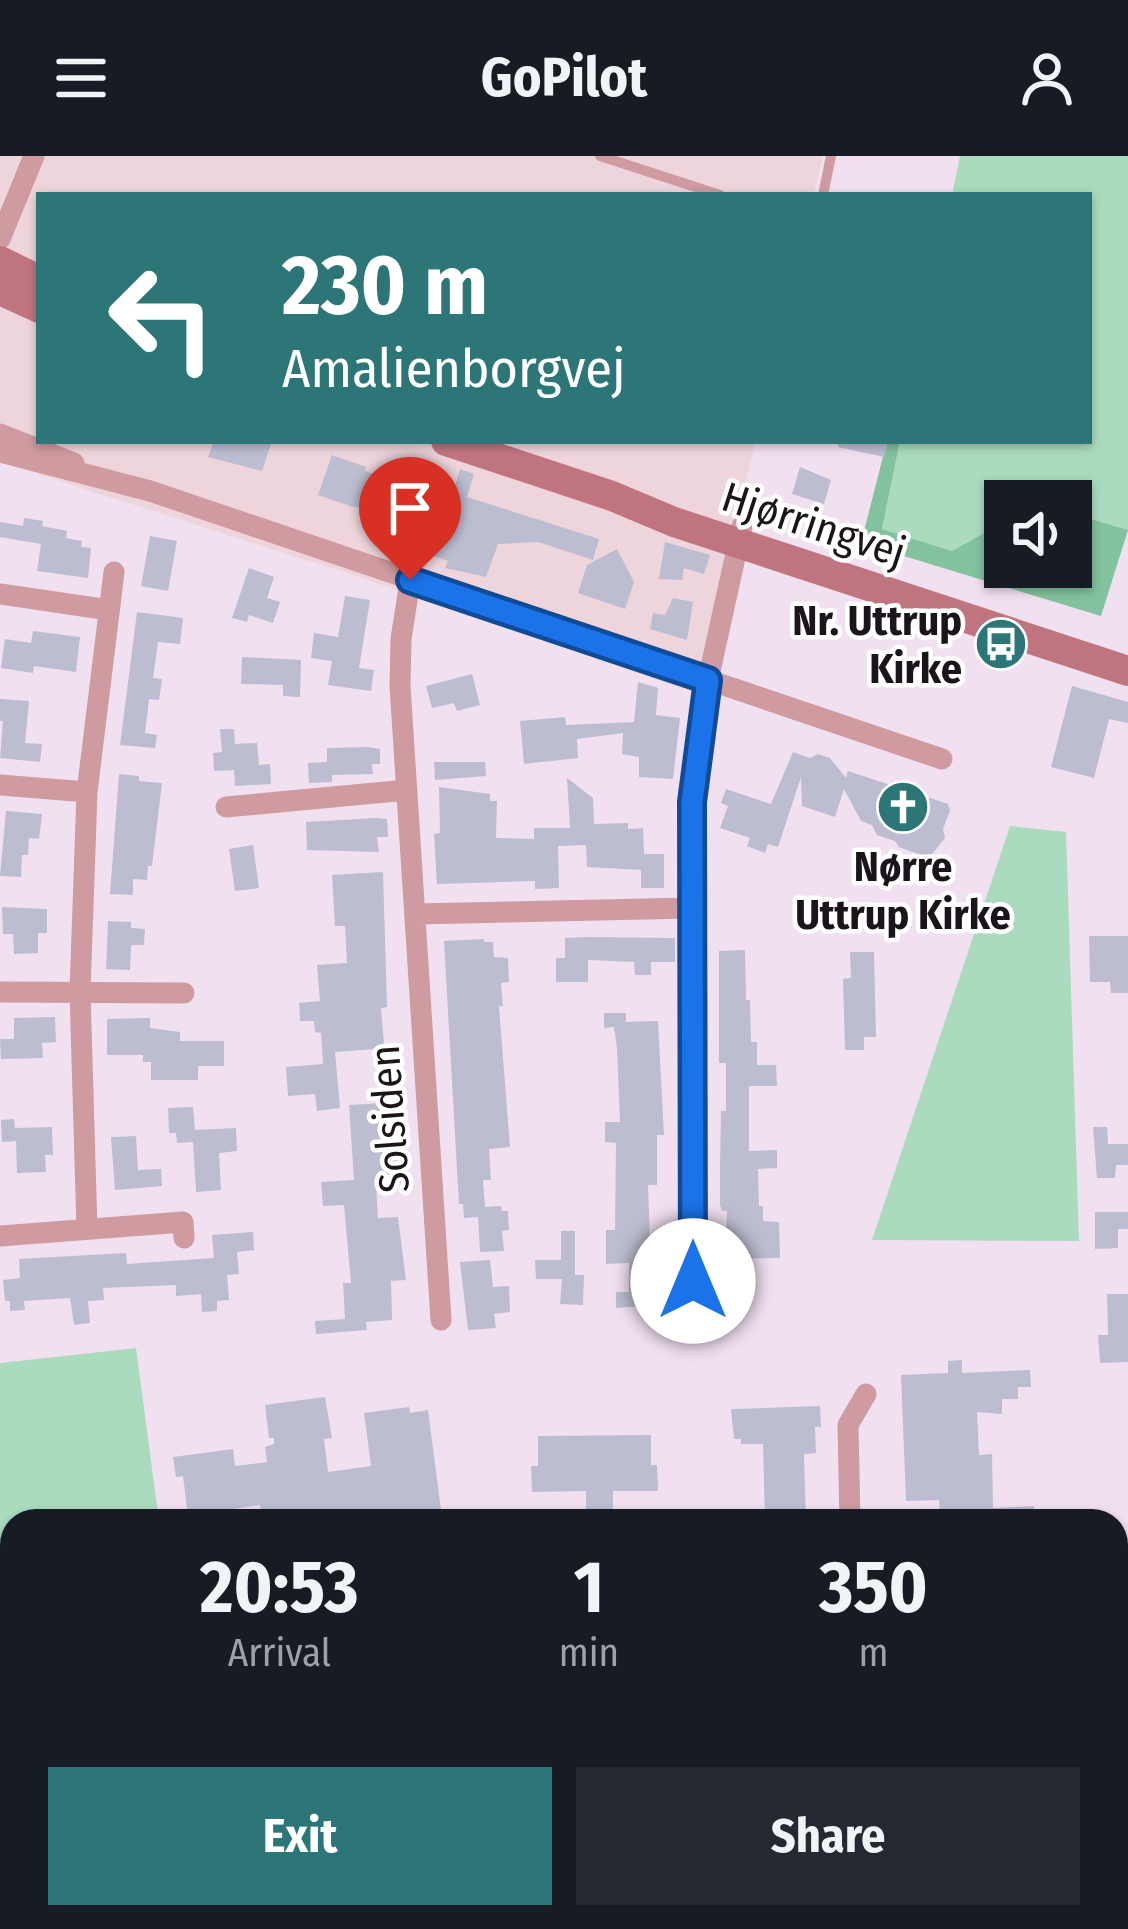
<!DOCTYPE html>
<meta charset="utf-8">
<style>
body{margin:0;font-family:"Fira Sans Condensed",sans-serif;background:#242831;color:#f1f3f6;height:100vh;display:flex;flex-direction:column;font-size:45px;white-space:nowrap}
*{box-sizing:border-box;margin:0}
p{font-size:39px;color:#9ea1a6}
.icon{flex:none;width:66px;height:66px;fill:none;stroke:currentColor;stroke-width:2;stroke-linecap:round;stroke-linejoin:round}
.map{position:relative;flex:1;overflow:hidden}
.side{position:absolute;left:0px;top:1353px;width:1128px;height:420px;display:flex;flex-direction:column;background:#171b24;border-radius:36px 36px 0 0;box-shadow:0 3px 9px #0004}
.side>*{flex:none}
.banner{position:absolute;left:36px;top:36px;width:1056px;height:252px;border-radius:0px;box-shadow:0 3px 9px #0004;background:#2c7677;color:#fff;overflow:hidden}
.fabs{position:absolute;left:984px;top:324px;display:grid;gap:24px}
.fabs a{display:grid;place-items:center;width:108px;height:108px;border-radius:0px;background:#171b24;box-shadow:0 3px 9px #0004;font-size:60px}
.pin{position:absolute;display:grid;place-items:center;width:102px;height:102px;color:#fff;margin:-123px -51px;border-radius:50% 50% 50% 0;rotate:-45deg;box-shadow:0 0 12px #0007}
.pin .icon{rotate:45deg}
.me{position:absolute;width:132px;margin:-66px;rotate:0deg;stroke-linejoin:round;filter:drop-shadow(0 0 9px #0008)}
.turn{display:flex;align-items:center;gap:42px;height:252px;padding:0 48px;font-size:54px}
.turn .icon{width:156px;height:156px;stroke-width:2.5}
.turn b{display:block;font-size:84px;line-height:102px}
.eta{display:flex;justify-content:space-evenly;align-items:center;height:204px;text-align:center}
.eta b{font-size:72px;font-weight:700;line-height:84px}
.cta{display:flex;gap:24px;margin-top:auto;padding:24px 48px}
.cta a{flex:1;height:138px;border-radius:0px;background:#2c7677;color:#fff;font-size:48px;font-weight:700;line-height:138px;text-align:center}
.cta a+a{background:#242831;color:#f1f3f6}
header{display:flex;justify-content:space-between;align-items:center;height:156px;padding:0 48px;background:#171b24;font-size:54px;font-weight:700}
.map>svg:first-child{display:block}
.industrial{fill:#eed5db}
.education{fill:#efd6d0}
.green{fill:#aadbbe}
.forest{fill:#83c29e}
.building{fill:#bcbdd1}
.lines{fill:none;stroke-linecap:round;stroke-linejoin:round}
.service{stroke:#cf9aa0;stroke-width:10}
.minor{stroke:#cf9aa0;stroke-width:21}
.secondary{stroke:#c0747f;stroke-width:30}
.route-casing{stroke:#114b97;stroke-width:30}
.route{stroke:#1a73e8;stroke-width:21}
.labels{text-anchor:middle;stroke-width:9;stroke-linejoin:round;paint-order:stroke}
.street-label{font-size:42px;fill:#1b151b;stroke:#fff}
.poi-label{font-size:42px;font-weight:bold;fill:#1b151b;stroke:#fff;text-anchor:end}
</style>
<header><svg class="icon" aria-label="menu" viewBox="0 0 24 24"><path d="M4 6h16M4 12h16M4 18h16"/></svg>GoPilot<svg class="icon" aria-label="person" viewBox="0 0 24 24"><circle cx="12" cy="8" r="4"/><path d="M4 21q1-7 8-7t8 7"/></svg></header>
<div class="map">
<svg width="1128" height="1773" viewBox="0 0 1128 1773">
<rect width="100%" height="100%" fill="#f1e0f0"/>
<path class="industrial" d="M0,0h823l-9,39h-775v246h717l-63,251 -346,-119 -347,-111z"/>
<path class="education" d="M98,1761h474l4,12h-515z"/>
<path class="green" d="M960,0h168v374l-57,-17v-12h-66v20l-53,30 -70,-22 18,-88h189v-246h-137z
M1010,670l56,6 13,409 -207,-1z
M136,1192l23,173h-147v201l-12,2v-361z"/>
<path class="forest" d="M887,285h13l-18,88 70,22 53,-30v46h66v-54l57,17 -27,86 -240,-73z"/>
<path class="building" d="M214,285h58l-10,30 -54,-14z
M838,285h50l-4,16 -46,-10z
M332,299l34,12 -1,4 86,28 9,-30 14,5 -7,23 132,42 -6,21 -55,-18 -40,2 -12,33 -41,-9 3,-7 -43,-15 11,-34 -53,-18 -4,13h-6l-35,-12z
M800,311l31,13 -7,24 -32,-10z
M24,362l19,3 -1,5 25,5 -1,7 16,3 -1,6 10,1 -3,30 -51,-7 4,-27 -41,-7v-15l23,4z
M150,380l27,5 -9,50 -27,-5z
M665,386l45,13 -6,19 -20,-6 -2,12 -23,-1z
M617,393l17,33 -9,27 -47,-16 9,-28z
M249,412l25,9 -7,21 13,4 -7,21 -24,-8 -2,7 -15,-4z
M345,440l25,4 -11,68 15,2 -3,21 -43,-6 4,-24 -21,-3 3,-25 24,4z
M673,442l20,4 -6,38 -37,-11 3,-16 12,2z
M137,456l46,6 -3,26 -22,-2 -5,36 9,1 -3,21 -10,-1 -4,34 12,2 -2,13 -35,-3z
M33,475l47,6 -4,35 -42,-6 -1,7 -32,-5 4,-29 26,4z
M242,501l59,3 -1,37 -17,-1v-11l-42,-1z
M472,518l8,31 -23,6 -3,-8 -22,5 -6,-22z
M638,526l20,6 -2,27 24,3 -7,61 -34,-2v-20l-17,-3 1,-21 -46,6 1,19 -54,6 -4,-43 45,-4 1,8 68,-3z
M1072,530l56,16v21l-19,-4 -15,59 -43,-11z
M0,543l29,2 -4,42 17,1 -2,18 -40,-4 3,-37h-3z
M220,573h14l1,15 22,-1 2,22 11,-1 1,20 -36,2 -1,-16 -20,1 -1,-18 9,-1z
M368,591l12,2v15h-8l1,10 -41,1v7l-23,1 -1,-20 19,-1v-14z
M793,596l17,6 8,-4 12,4 16,20 2,-7 100,33 2,6 -7,19 2,9 -16,20 -30,-11 -4,-6 -18,-6 -5,-10 -11,-4 -17,-32 -9,28 -33,-11 -1,-29 -23,70 -10,-3 -3,9 -18,-7 3,-8 -30,-10 8,-22 -7,-3 5,-14 45,15z
M434,606h51l1,14 -51,4z
M119,618l20,2v5l23,2 -10,83h-4l-1,14 -14,-1v16l-23,-1z
M567,622l26,20 1,26 34,-1v6l15,-1 1,26h20v34h-23v-18l-54,-3 -1,-22 -28,1 1,42 -24,1v-8l-98,3 -3,-50 6,-1 -1,-46 51,7v7h7l-1,37 38,1v-11h36z
M6,655l36,3 -3,25 -10,-1 -1,17h-6l-1,22 -21,-1z
M376,662l11,1 1,18h-11l2,15 -72,-2 -1,-28z
M253,689l6,43 -24,3 -6,-42z
M383,716l4,135 -6,1 3,37 -8,1v3l-41,3 5,56 -23,3 -2,-17 -27,2 -2,-29 37,-3 -2,-31 -6,-1 -1,-11h-14l-1,-18 21,-2 -3,-36 30,-2 -2,-37h-10l-3,-51z
M2,751l45,2v24h-9v20l-24,1 -1,-20h-10z
M108,765l23,1v6l14,1 -1,16h-13l-1,25 -24,-1z
M1089,780h39v57h-17l-1,-11h-20z
M587,781l88,1v24h-24v13h-16l-1,-13 -46,-2v22h-32v-24h9v-20z
M484,783v3h9l1,15 14,1 1,24 -8,1 2,23h-4l11,141 -21,2 2,31h-8l2,27 16,-1 1,5h6l1,19 -7,1 2,20 -24,1 -2,-35 -14,1 -1,-14h-4l-15,-263z
M745,794l1,50h4l1,42h6v23h19l1,21h-28v65l28,-1v18l-19,1 1,37h4v15l16,1 1,36 -55,1 2,-48h-5l-2,-6v-39l1,-55h5v-48h-7v-112z
M850,796h24l2,85h-12v13h-19l-2,-71 8,-1z
M604,857h22v9l32,-1 6,114h-7v50h-9l2,58h8v36h10l1,25 -53,4v-16h13v-29l-23,1v-34h9l1,-87 -11,-1v-20h15l-3,-74 -3,-21 -10,1z
M55,861l1,25 -14,1 1,15 -42,1 -1,-20h14v-21z
M150,862v10l30,4v9h44v25h-26v14h-47v-18h-8v-7h-36v-36z
M386,947l3,35 8,-1 4,46 -25,2 2,33 20,-1 8,63 -15,1 1,39 -26,2 1,8 -51,4 -1,-13 30,-2 -2,-36h8l-7,-78 -21,1 -2,-24 33,-2 -5,-75z
M193,951l2,23 41,-2 1,23 -18,2 2,37 -25,2 -3,-50 -16,1 -1,-10h-7l-1,-25z
M14,963l1,9 37,-1 1,28h-8l1,17 -29,1 -1,-32 -14,1 -1,-22z
M1093,971h14l1,17h20v21h-12l-1,13h-18z
M136,980l2,34 23,-1 1,17 -47,4 -4,-53z
M1095,1056h33v17h-10v19l-23,1z
M561,1075h14v44h9l-1,30 -23,-1 2,-25h-26l-1,-19h26z
M253,1076l1,18 -17,2 2,22 -12,1 2,25 -12,1v10l-15,1 -1,-18 -25,2v-11l-73,3 1,12 -16,1 2,22 -16,2 -4,-27 -46,3 1,9 -15,1v-10h-5l-2,-21 17,-2 -1,-19 107,-6 1,11 87,-6 -2,-23z
M490,1104l3,27 16,-1 1,26 -16,2 2,14 -28,2 -8,-68z
M1107,1138h21v68l-28,1 -2,-28h10z
M962,1204v13l68,-3 1,17h-13v12h-16v15l-25,-2 2,43 13,-1 1,54 41,-2 1,15h-95l-1,-21 -33,1 -5,-126 47,-2v-12z
M325,1241l7,41 -8,1 4,33 43,-6 -7,-53 45,-6 1,6 18,-3 13,100 -17,2 1,7 -17,2h-29l-1,-12 -80,5v7h-36l-2,-16 -72,11 -5,-40 -7,1 -3,-20 60,-8 2,17 32,-4 -2,-15 9,-3v-6h-5l-4,-33z
M820,1250l1,21h-6l1,26 -12,1 2,67h-41l-2,-77h-22v-5h-7l-3,-30z
M651,1279v30h6l1,26h-45v28l-27,1v-29l-54,1 -1,-26h7v-30z"/>
<g class="lines">
<path class="service" d="M600,0l120,39
M823,39l8,-39
M0,1701l12,3"/>
<path class="minor" d="M0,83l34,-83
M0,278l74,29
M0,296l150,39 792,268
M410,425l-9,58 -1,47 41,634
M0,438l109,16
M0,629l87,7
M226,651l181,-17
M415,758l276,-6
M0,836l184,1
M87,1073l-7,-237 7,-200 27,-220
M0,1080l183,-14 1,16
M693,1125l-1,-479 16,-122 34,-154
M850,1365l-2,-96 18,-31
M1116,1486h12
M0,1739l12,-3
M849,1761l2,12"/>
<path class="secondary" d="M0,105l39,19
M0,134l39,18
M446,285l166,55 62,26 454,149"/>
</g>
<g class="lines">
<g class="route-casing">
<path id="route" d="M410,424l298,100 -16,122 1,479"/>
</g>
<use href="#route" class="route"/>
</g>
<defs>
<g id="bus-disc" transform="scale(2.7)"><circle r="9.5" fill="#2c7677" stroke="#fff"/><path d="M-5-6H5V4H4V6H2V4H-2V6H-4V4H-5ZM-3.5-4V0h7V-4ZM-3.5 1.2v1.5H-2V1.2ZM2 1.2v1.5H3.5V1.2Z" fill="#fff"/></g>
<g id="church-disc" transform="scale(2.7)"><circle r="9.5" fill="#2c7677" stroke="#fff"/><path d="M-1.2-6h2.4v3.5h3.3v2.4h-3.3V6h-2.4V-.1h-3.3v-2.4h3.3Z" fill="#fff"/></g>
</defs>
<g fill-rule="evenodd">
<use href="#bus-disc" x="1001" y="488"/>
<use href="#church-disc" x="903" y="651"/>
</g>
<g class="labels">
<g class="street-label">
<text transform="translate(814 368) rotate(18)" y="15">Hjørringvej</text>
<text transform="translate(389 963) rotate(-94)" y="15">Solsiden</text>
</g>
<g class="poi-label">
<text x="962" y="479">Nr. Uttrup<tspan x="962" dy="48">Kirke</tspan></text>
<text x="903" y="725" text-anchor="middle">Nørre<tspan x="903" dy="48">Uttrup Kirke</tspan></text>
</g>
</g>
</svg>
<div class="fabs">
<a><svg class="icon" aria-label="sound" viewBox="0 0 24 24"><path d="M4 9h4l5-4v14l-5-4H4zM17 9q2 3 0 6"/></svg></a>
</div>
<div class="pin" style="left:410px;top:424px;background:#d93025"><svg class="icon" aria-label="arrive" viewBox="0 0 24 24"><path d="M6 21V4h12l-3 4 3 4H6"/></svg></div>
<svg class="me" style="left:693px;top:1125px" viewBox="-20 -20 40 40"><circle r="19" fill="#fff"/><path d="M0-13L10 11 0 6-10 11z" fill="#1a73e8"/></svg>
<div class="banner">
<div class="turn"><svg class="icon" aria-label="left" viewBox="0 0 24 24"><path d="M17 20v-9H6M10 6l-5 5 5 5"/></svg><div><b>230 m</b>Amalienborgvej</div></div>
</div>
<section class="side">
<div class="eta">
<div><b>20:53</b><p>Arrival</p></div>
<div><b>1</b><p>min</p></div>
<div><b>350</b><p>m</p></div>
</div>
<div class="cta"><a>Exit</a><a>Share</a></div>
</section>
</div>
